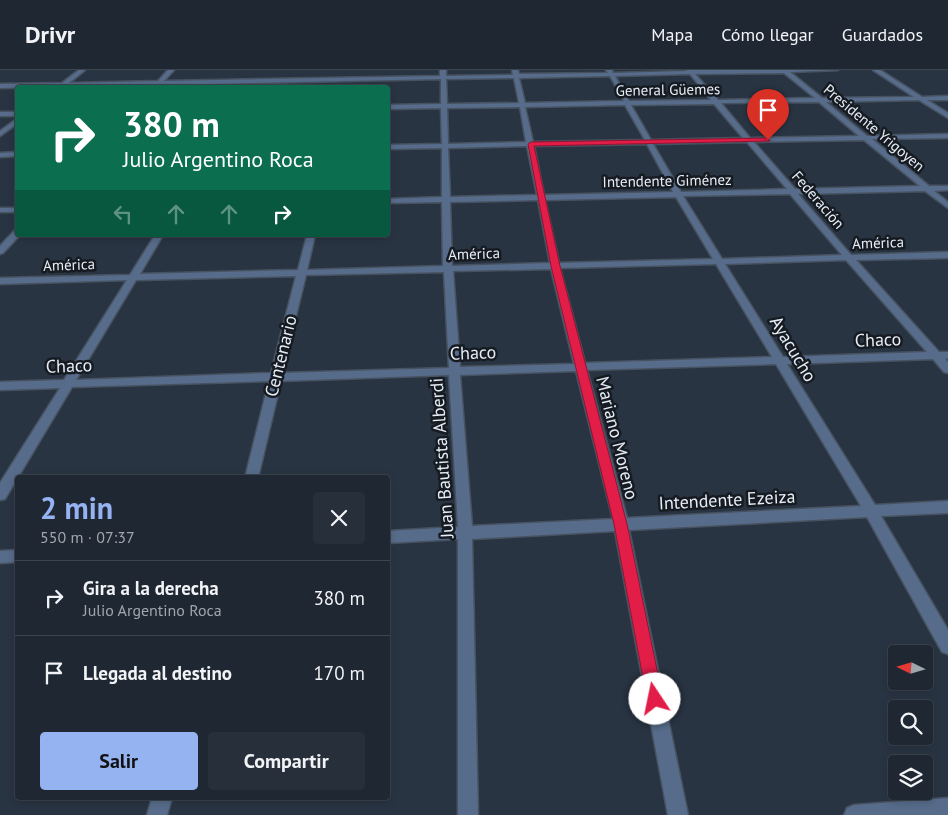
<!DOCTYPE html>
<html lang="es">
<meta charset="utf-8">
<style>
body{margin:0;font-family:"PT Sans",sans-serif;background:#272f3a;color:#f1f3f6;height:100vh;display:flex;flex-direction:column;font-size:19px;white-space:nowrap}
*{box-sizing:border-box;margin:0}
p{font-size:16px;color:#a1a5ac}
.icon{flex:none;width:28px;height:28px;fill:none;stroke:currentColor;stroke-width:2;stroke-linecap:round;stroke-linejoin:round}
.map{position:relative;flex:1;overflow:hidden}
.drawer{position:absolute;left:15px;top:405px;width:375px;height:325px;display:flex;flex-direction:column;background:#1f2732;border-radius:5px;box-shadow:0 2px 8px #0003,0 0 0 1px #3c444d}
.drawer>*{flex:none}
.top-card{position:absolute;left:15px;top:15px;width:375px;height:152px;border-radius:5px;box-shadow:0 2px 8px #0003,0 0 0 1px #3c444d;background:#0b6e4f;color:#fff;overflow:hidden}
.needle{width:32px;rotate:275deg}
.controls{position:absolute;left:888px;top:575px;display:grid;gap:10px}
.controls a{display:grid;place-items:center;width:45px;height:45px;border-radius:5px;background:#1f2732;box-shadow:0 2px 8px #0003,0 0 0 1px #3c444d;font-size:25px}
.pin{position:absolute;display:grid;place-items:center;width:42px;height:42px;color:#fff;margin:-51px -21px;border-radius:50% 50% 50% 0;rotate:-45deg;box-shadow:0 0 5px #0007}
.pin .icon{rotate:45deg}
.me{position:absolute;width:55px;margin:-28px;rotate:349deg;stroke-linejoin:round;filter:drop-shadow(0 0 4px #0008)}
.turn{display:flex;align-items:center;gap:18px;height:105px;padding:0 25px;font-size:22px}
.turn .icon{width:65px;height:65px;stroke-width:2.5}
.turn b{display:block;font-size:35px;line-height:42px}
.lanes{display:flex;align-items:center;height:48px;padding:0 25px;background:#0003;justify-content:center;gap:25px;direction:ltr}
.lanes .off{opacity:.35}
.round{display:grid;place-items:center;flex:none;width:52px;height:52px;border-radius:5px;background:#272f3a}
.summary{display:flex;align-items:center;justify-content:space-between;height:85px;padding:0 25px}
h1{font-size:30px;font-weight:600;line-height:38px;color:#95b2f1}
.primary-button{display:flex;gap:10px;margin-top:auto;padding:10px 25px}
.primary-button a{flex:1;height:58px;border-radius:5px;background:#95b2f1;color:#111;font-size:20px;font-weight:600;line-height:58px;text-align:center}
.primary-button a+a{background:#272f3a;color:#f1f3f6}
ul{padding:0;list-style:none}
li{display:flex;align-items:center;gap:15px;height:75px;padding:0 25px;border-top:1px solid #3c444d}
li div{flex:1}
li b{display:block;font-size:19px}
li em{font-style:normal}
header{display:flex;align-items:center;gap:30px;box-sizing:border-box;height:70px;padding:0 25px;background:#1f2732;border-bottom:1px solid #3c444d}
header strong{font-size:24px}
nav{display:flex;gap:28px;margin-inline-start:auto;font-size:18px}
.map>svg:first-child{display:block}
.lines{fill:none;stroke-linecap:round;stroke-linejoin:round}
.minor-casing{stroke:#475260;stroke-width:3}
.minor{fill:#576c8b;fill-rule:evenodd}
.route{fill:#e11d48;stroke:#92132f}
.labels{text-anchor:middle;stroke-width:5;stroke-linejoin:round;paint-order:stroke}
.far-street-label{font-size:15px;fill:#e6edf7;stroke:#161b22}
.street-label{font-size:18px;fill:#e6edf7;stroke:#161b22}
</style>
<header>
<strong>Drivr</strong>
<nav><a>Mapa</a><a>Cómo llegar</a><a>Guardados</a></nav>
</header>
<div class="map">
<svg width="948" height="745" viewBox="0 0 948 745">
<rect width="100%" height="100%" fill="#293443"/>
<g class="lines">
<g class="minor-casing">
<path id="minor" d="M79,0h6l-16,13 89,-2 10,-11h6l-10,11 276,-5v-6h6v6l67,-1 -1,-5h6l1,4 89,-1 -2,-3h6l1,3 74,-2 -1,-1h152l-48,2 32,26 92,-1 -41,-27h7l42,27 26,-1v4h-21l21,13v5l-29,-18 -93,2 41,34 81,-2v4l-76,1 57,47h19v4l-14,1 14,11v6l-23,-17 -127,3 53,61 97,-3v6l-92,2 83,92h9v6l-3,1 3,3v11l-4,-1 -11,-13 -146,5 88,141 73,-4v12l-67,3 67,114v24l-6,-2 -75,-135 -238,13 59,285h-20l-53,-284 -143,8 6,276h-20v-276l-70,4v-12l70,-4 -9,-152 -168,6 -23,97h-13l24,-97 -197,6 -67,112 -5,1v-17l60,-95 -60,2v-8l64,-2 63,-100 -127,4v-6l130,-3 25,-40h8l-23,39 158,-4 9,-35h8l-8,35 136,-4 -1,-64 -54,1v-4l54,-2v-49l-54,1v-4l54,-1 -1,-36 -53,1v-4l53,-1v-25l-280,6 -2,3h-5l1,-3 -155,3v-4l62,-1zM784,3l31,25 -97,2 -23,-26zM690,4l21,26 -82,1 -14,-25zM610,6l14,25 -99,2 -6,-25zM514,8l5,25 -72,1 -1,-25zM819,32l40,34 -109,2 -29,-35zM714,34l29,34 -92,2 -20,-35zM625,35l20,35 -112,2 -8,-35zM520,37l6,35 -78,2 -1,-36zM864,70l56,46 -125,3 -41,-47zM747,72l40,47 -106,3 -28,-48zM647,74l26,48 -129,3 -10,-49zM527,76l10,49 -87,2 -2,-49zM790,124l52,61 -120,4 -39,-63zM676,127l37,62 -154,4 -14,-63zM538,130l12,63 -98,3 -2,-64zM846,190l81,92 -144,5 -58,-93zM716,194l56,93 -187,6 -25,-95zM551,199l23,95 -114,3 -7,-96zM444,202l5,96 -167,5 24,-98zM296,206l-25,97 -195,7 60,-100zM776,294l85,142 -234,12 -40,-148zM576,301l37,148 -141,7 -12,-151z
M0,42h18v4h-18z
M18,48v5l-18,13v-5z
M18,82v4l-18,1v-4z
M0,138h18v4h-18z
M15,160h3v5h2l-17,18 -3,1v-8z
M18,480v12l-18,1v-12z
M152,728h20l-5,17h-20z
M948,728v17h-104l3,-7 7,-3z"/>
</g>
<use href="#minor" class="minor"/>
</g>
<path class="route" d="M768,68l2,3 -236,5 26,120 67,258 36,175 -2,5 -6,3 -5,-3 -3,-5 -33,-175 -63,-258 -23,-122 3,-2z"/>
<g class="labels">
<g class="far-street-label">
<text transform="translate(668 20) rotate(-1)" y="5">General Güemes</text>
<text transform="translate(874 58) rotate(40)" y="5">Presidente Yrigoyen</text>
<text transform="translate(667 111) rotate(-1)" y="5">Intendente Giménez</text>
<text transform="translate(818 130) rotate(49)" y="5">Federación</text>
<text transform="translate(878 173) rotate(-2)" y="5">América</text>
<text transform="translate(474 184) rotate(-2)" y="5">América</text>
<text transform="translate(69 195) rotate(-2)" y="5">América</text>
</g>
<g class="street-label">
<text transform="translate(878 270) rotate(-2)" y="6">Chaco</text>
<text transform="translate(793 279) rotate(59)" y="6">Ayacucho</text>
<text transform="translate(473 283) rotate(-2)" y="6">Chaco</text>
<text transform="translate(281 286) rotate(-76)" y="6">Centenario</text>
<text transform="translate(69 296) rotate(-2)" y="6">Chaco</text>
<text transform="translate(617 368) rotate(76)" y="6">Mariano Moreno</text>
<text transform="translate(442 388) rotate(-94)" y="6">Juan Bautista Alberdi</text>
<text transform="translate(727 430) rotate(-3)" y="6">Intendente Ezeiza</text>
</g>
</g>
</svg>
<div class="controls">
<a><svg class="needle" viewBox="-14 -14 28 28"><path d="M0-13l5 13h-10z" fill="#e53935"/><path d="M0 13l5-13h-10z" fill="#a1a5ac"/></svg></a>
<a><svg class="icon" aria-label="search" viewBox="0 0 24 24"><circle cx="10" cy="10" r="6"/><path d="M15 15l6 6"/></svg></a>
<a><svg class="icon" aria-label="layers" viewBox="0 0 24 24"><path d="M12 4l9 5-9 5-9-5zM3 14l9 5 9-5"/></svg></a>
</div>
<div class="pin" style="left:768px;top:70px;background:#d93025"><svg class="icon" aria-label="arrive" viewBox="0 0 24 24"><path d="M6 21V4h12l-3 4 3 4H6"/></svg></div>
<svg class="me" style="left:655px;top:629px" viewBox="-20 -20 40 40"><circle r="19" fill="#fff"/><path d="M0-13L10 11 0 6-10 11z" fill="#e11d48"/></svg>
<div class="top-card">
<div class="turn"><svg class="icon" aria-label="right" viewBox="0 0 24 24"><path d="M7 20v-9h11M14 6l5 5-5 5"/></svg><div><b>380 m</b>Julio Argentino Roca</div></div>
<div class="lanes"><svg class="icon off" aria-label="left" viewBox="0 0 24 24"><path d="M17 20v-9H6M10 6l-5 5 5 5"/></svg><svg class="icon off" aria-label="ahead" viewBox="0 0 24 24"><path d="M12 20V5M6 11l6-6 6 6"/></svg><svg class="icon off" aria-label="ahead" viewBox="0 0 24 24"><path d="M12 20V5M6 11l6-6 6 6"/></svg><svg class="icon" aria-label="right" viewBox="0 0 24 24"><path d="M7 20v-9h11M14 6l5 5-5 5"/></svg></div>
</div>
<section class="drawer">
<div class="summary"><div><h1>2 min</h1><p>550 m · 07:37</p></div><a class="round"><svg class="icon" aria-label="close" viewBox="0 0 24 24"><path d="M6 6l12 12M18 6L6 18"/></svg></a></div>
<ul>
<li><svg class="icon" aria-label="right" viewBox="0 0 24 24"><path d="M7 20v-9h11M14 6l5 5-5 5"/></svg><div><b>Gira a la derecha</b><p>Julio Argentino Roca</p></div><em>380 m</em></li>
<li><svg class="icon" aria-label="arrive" viewBox="0 0 24 24"><path d="M6 21V4h12l-3 4 3 4H6"/></svg><div><b>Llegada al destino</b></div><em>170 m</em></li>
</ul>
<div class="primary-button"><a>Salir</a><a>Compartir</a></div>
</section>
</div>
